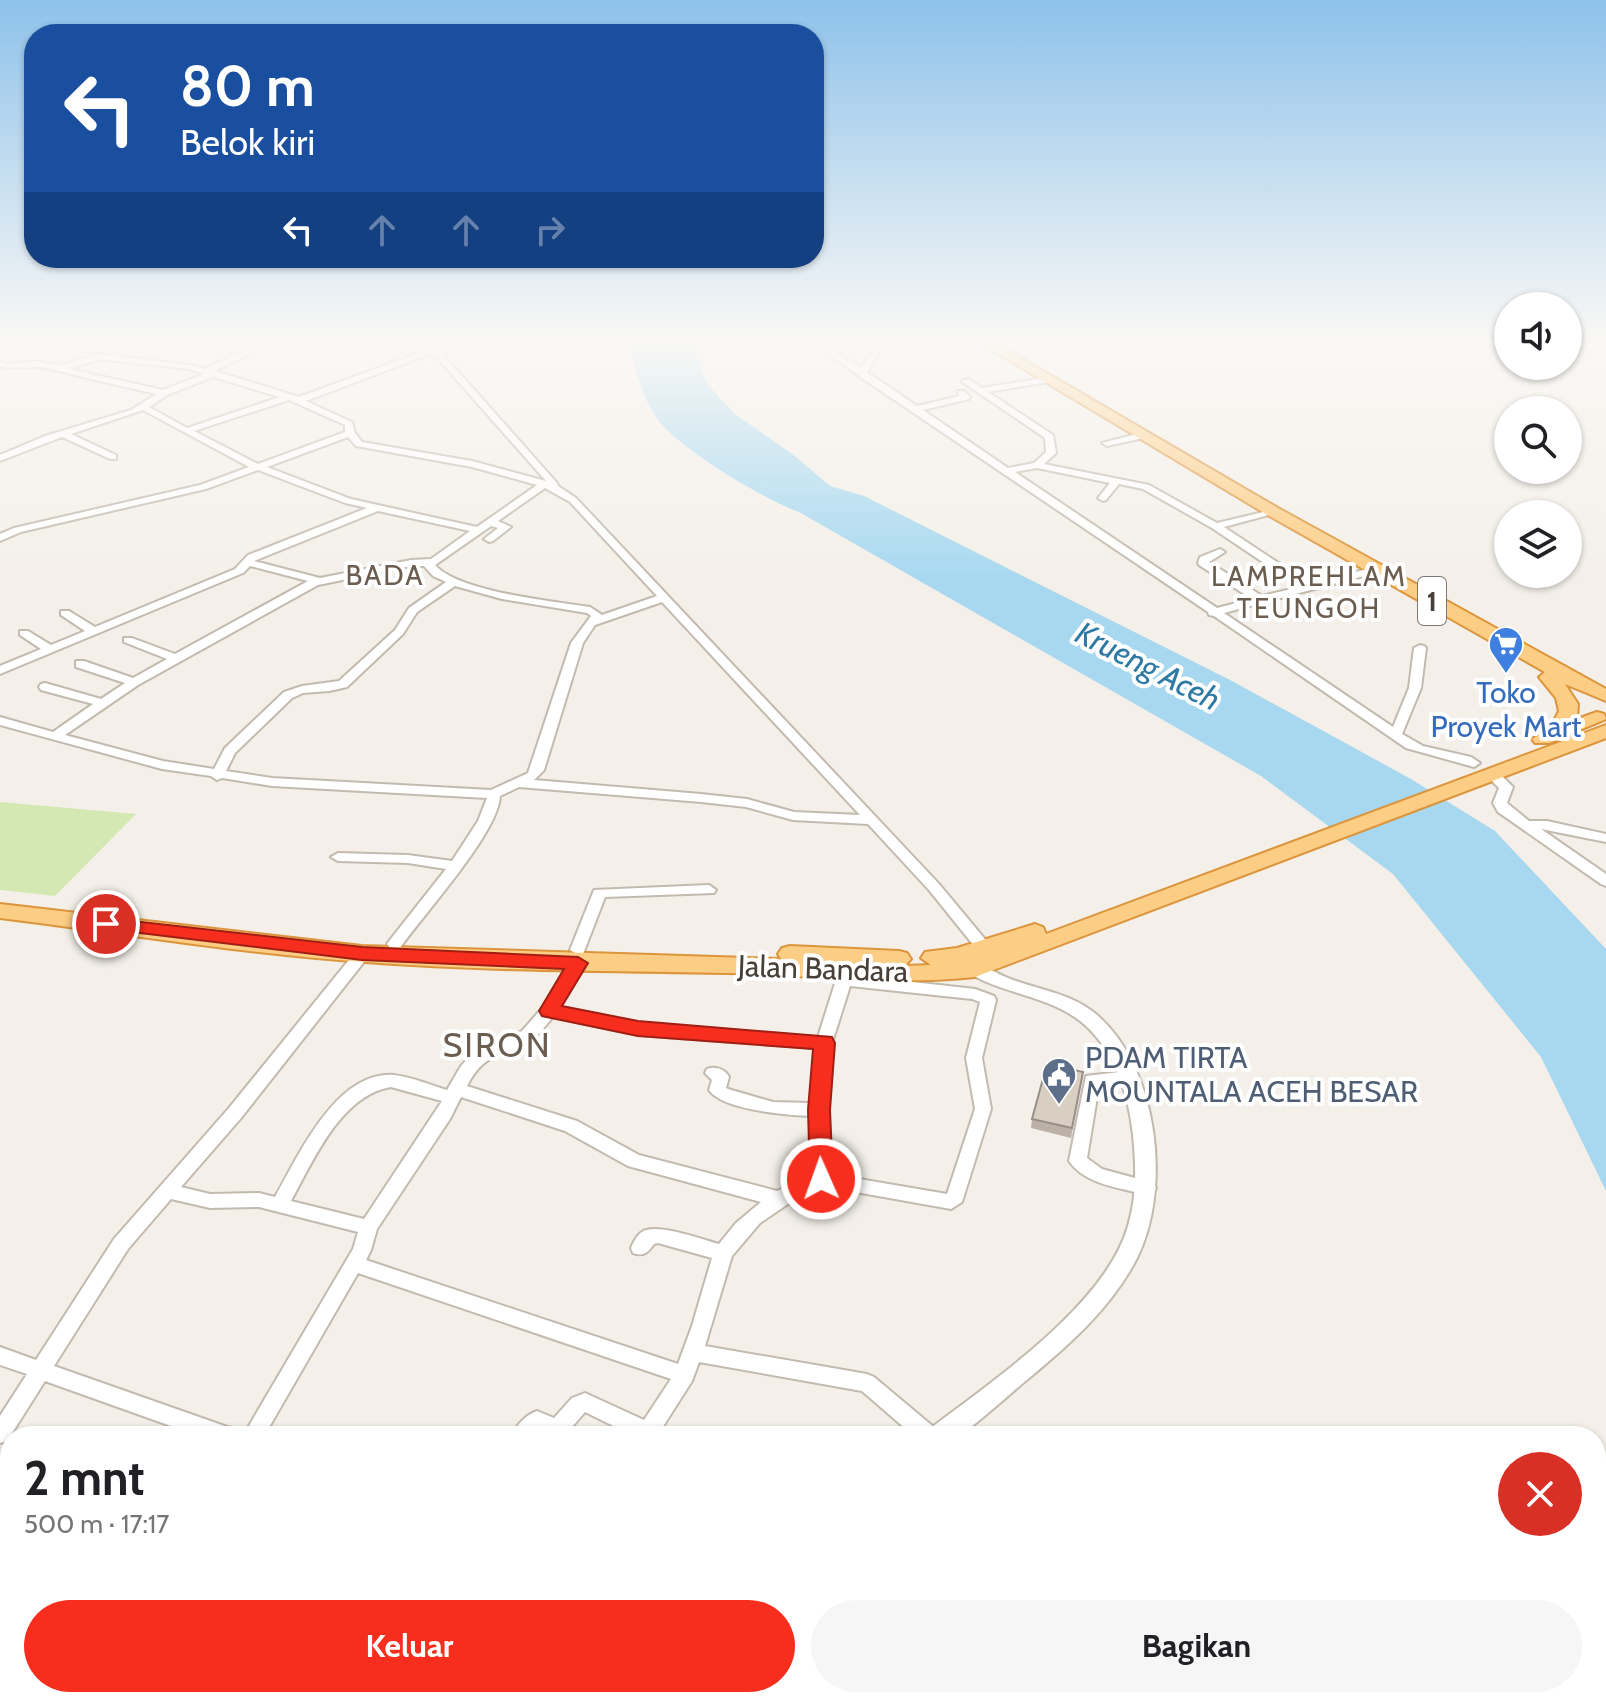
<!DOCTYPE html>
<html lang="id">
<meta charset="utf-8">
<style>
body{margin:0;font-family:Cabin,sans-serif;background:#f6f6f6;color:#202124;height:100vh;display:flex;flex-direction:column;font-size:30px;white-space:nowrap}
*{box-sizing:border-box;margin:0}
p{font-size:26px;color:#757577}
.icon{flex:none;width:44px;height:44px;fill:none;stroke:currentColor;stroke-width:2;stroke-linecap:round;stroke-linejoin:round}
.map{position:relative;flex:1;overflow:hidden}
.sheet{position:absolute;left:0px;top:1426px;width:1606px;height:282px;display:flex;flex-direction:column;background:#fff;border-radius:32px 32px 0 0;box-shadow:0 2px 6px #0004}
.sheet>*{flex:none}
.hud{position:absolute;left:24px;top:24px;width:800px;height:244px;border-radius:32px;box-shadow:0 2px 6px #0004;background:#1a4fa0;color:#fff;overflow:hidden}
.controls{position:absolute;left:1494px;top:292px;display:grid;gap:16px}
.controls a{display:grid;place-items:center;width:88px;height:88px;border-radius:50%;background:#fff;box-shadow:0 2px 6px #0004;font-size:40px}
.pin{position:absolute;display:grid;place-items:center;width:68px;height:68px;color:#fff;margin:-34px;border:4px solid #fff;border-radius:50%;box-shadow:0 2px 8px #0007}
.me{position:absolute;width:88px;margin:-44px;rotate:358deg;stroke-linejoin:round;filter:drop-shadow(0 0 6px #0008)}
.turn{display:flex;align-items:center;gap:28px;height:168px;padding:0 24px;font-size:36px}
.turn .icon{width:104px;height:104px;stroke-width:2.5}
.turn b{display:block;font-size:56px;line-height:68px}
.lanes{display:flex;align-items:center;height:76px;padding:0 24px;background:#0003;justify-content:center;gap:40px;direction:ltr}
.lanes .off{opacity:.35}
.round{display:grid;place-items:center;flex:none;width:84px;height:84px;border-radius:42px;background:#f6f6f6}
.overview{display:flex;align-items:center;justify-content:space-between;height:136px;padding:0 24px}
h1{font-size:48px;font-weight:700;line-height:60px}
.cta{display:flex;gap:16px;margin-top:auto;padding:16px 24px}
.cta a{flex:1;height:92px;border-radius:48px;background:#f72e1e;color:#fff;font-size:32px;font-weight:700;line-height:92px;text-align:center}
.cta a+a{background:#f6f6f6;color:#202124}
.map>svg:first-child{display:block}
.green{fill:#d4e8b3}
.water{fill:#a7d8f0}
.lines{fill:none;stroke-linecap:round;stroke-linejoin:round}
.minor-casing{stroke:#c3baaf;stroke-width:4}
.tertiary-casing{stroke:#c3baaf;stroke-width:4}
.trunk-casing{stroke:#dc953c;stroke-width:4}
.minor{fill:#fff;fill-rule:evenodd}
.tertiary{fill:#fff;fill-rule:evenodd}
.trunk{fill:#fccd84;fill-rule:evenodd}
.wall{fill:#bbb1a7}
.building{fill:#d9cec2;stroke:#989088;stroke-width:2}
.route{fill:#f72e1e;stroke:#a11e14;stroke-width:2}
.labels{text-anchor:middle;stroke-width:8;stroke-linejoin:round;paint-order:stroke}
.far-quarter-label{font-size:28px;letter-spacing:2px;fill:#6b5d4f;stroke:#fff}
.shield{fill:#fff;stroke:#7f7974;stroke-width:2}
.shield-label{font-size:28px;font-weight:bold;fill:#484038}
.shop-label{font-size:30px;fill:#366cbe;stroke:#fff}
.street-label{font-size:30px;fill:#484038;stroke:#fff}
.service-label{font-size:30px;fill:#4e5e75;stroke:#fff;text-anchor:start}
.water-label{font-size:32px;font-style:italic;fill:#2e7aa4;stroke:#fff}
.quarter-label{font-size:34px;letter-spacing:2px;fill:#6b5d4f;stroke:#fff}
</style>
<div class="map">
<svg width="1606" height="1707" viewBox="0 0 1606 1707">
<rect width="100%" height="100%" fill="#f4f0e9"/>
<path class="green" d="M0,802l136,12 -81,82 -55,-6z"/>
<path class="water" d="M629,340h63l15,44 28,30 60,42 35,30 34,10 368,185 179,98 84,52 111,118v242l-65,-134 -148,-183 -132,-98 -462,-264c-37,-14 -115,-60 -140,-91 -17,-22 -25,-55 -30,-81z"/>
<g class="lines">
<g class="minor-casing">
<path id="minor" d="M266,340h10l-61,31 84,26 131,-48 -8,-9h8l127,143 1,3 18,12 363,386 50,60 3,4 -3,4h-10l-50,-62 -61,-66 -75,-4 -47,-13 -45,-5 -182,-15 -19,9c-1,36 -77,119 -100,152h-10l-3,-4 3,-4 56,-71 -38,-6 -70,-2 -7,-4 7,-4 70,2 44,6 26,-40 9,-23 -215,-12 -50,-8 -5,2 -6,-4 -49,-7 -162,-44v-8l53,15 40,-28 -52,-14 -2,-3 2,-3 4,-1 56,16 24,-16 -49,-16v-6h8l49,17 34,-19 -43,-17v-4h8l43,16 133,-73 -58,-15 -7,7 -243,101v-8l41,-17 -21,-14v-4h8l23,14 34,-14 -24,-16v-4h8l26,16 140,-58 13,-14 119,-47 -22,-5 -87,-33 -52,19 -185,43 -21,9v-7l14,-6 186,-43 49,-18 -106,-57 -72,24 45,21v4h-6l-48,-22 -62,24v-6l45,-19 86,-26 26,-16c-36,-8 -72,-16 -106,-25 -18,-5 -34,2 -51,-3v-4l12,2 19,-3 31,4 37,-11 91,11 15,4zM433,353l113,128 -74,-20 -110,-19 -7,-9 -3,-11 -46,-21zM100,359l89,10 15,5 -41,16 -94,-21zM213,377l67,20 -93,31 -38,-21 18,-12zM289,400l56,25v7l-87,32 -64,-33zM348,437l8,9 116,21 65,18 -60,42 -126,-28 -84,-32zM545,488l25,14 87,94 -55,19 -12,-8c-38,-6 -131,-15 -155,-42l56,-39 7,2 -14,11 5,3 4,-1 18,-14 -13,-6zM378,511l92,20 -39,28 -20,1 -91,18 -66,-17zM411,566h13l9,10 13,6 -37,26 -14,22 -56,51 -37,5 -18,6 -59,56 -11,21 -51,-8 -98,-26 73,-50 180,-100zM455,586l47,13 85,14 4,3 -20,27 -43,130 -37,17 -219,-12 -46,-7 9,-18 57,-55 11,-5 26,-2 18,-4 56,-53 14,-22zM662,602l198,213 -66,-3 -47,-13 -46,-5 -167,-14 10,-10 39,-127 12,-18z
M810,340h9l42,28 18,-28h8l-20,32 50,34 42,-10 -1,-5h6l6,6 -1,2 -46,11 85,58 26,-5 12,-11 -1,-14 -84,-57 7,-2 14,9 69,-11v4l-3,1 -60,10 65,43 3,18 -12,11 105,21 68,38 59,-14v4l-52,14 86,57 61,-16 4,1v4l-151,40 169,114 16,-39 5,-40 6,-3 4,1 2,2 -5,40 -19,46 21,12 48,11 9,6 -6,4 -68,-19 -192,-132 -5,-1 -1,-3 -349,-236zM1037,468l73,15 -12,15 5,3 3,-1 13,-16 24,5 69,39 88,59 -38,9 -53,-34 16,-10 -5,-3 -20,8 -2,6 1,2 53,34 -35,9 -202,-136z
M1145,432l5,3 -2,2 -41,9 -5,-3z
M1491,769l5,1 17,17 -6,16 22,18h18l59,13v8l-65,-13 65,45v12l-5,-2 -103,-72 -5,-9 6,-15 -15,-15z
M709,885l7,5 -2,3 -109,4 -22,57 -5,1 -8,-5 24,-60z
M362,949l8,5 -3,4 -126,160 -60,69 29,7 49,-1 16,4c24,-42 61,-126 119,-122 18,2 36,10 53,15l14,-24 14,-15 47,-20 21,-24 30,-48h10l3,4 -27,44 79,16 180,14 18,-57 -2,-7 3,-4h10l3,6 125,14 19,7 2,4 -14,58 9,51 -29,93 -11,7 -129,-23 -24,11 -38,26 -28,33 -27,90 162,28 7,3 62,52 3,7h-25l-52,-45 -163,-29 -7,19 -35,55h-23l-49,-24c-14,16 -23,31 -45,20l-4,4h-24c4,-11 14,-21 25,-25l17,7 18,-20 13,-5 59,27 27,-41 -313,-106 -94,163h-21l110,-187 5,-17 -99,-25 -49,1 -39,-9 -43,50 -74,117 179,63 3,7h-37l-154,-55 -38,60 -7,2v-27l27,-42 -27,-9v-18l36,13 78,-121 115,-131 128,-158zM850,986l122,13 8,3 -14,56 9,51 -28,85 -117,-20 -3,-64 5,-67zM553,1017l85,18 177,13 -4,55 -38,-1 -45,-13 -2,-1 3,-11c-4,-8 -14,-11 -22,-8l-2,4 7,7 -3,10c13,20 78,25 102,26l1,59 -35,16 -138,-36 -62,-34 -110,-35c18,-35 34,-28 64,-46 8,-5 15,-15 22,-23zM391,1087l51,14 -78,118 -73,-18c22,-40 50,-106 100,-114zM461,1097l104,34 63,35 133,36 -25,21 -17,21c-16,-4 -63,-22 -77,-12 -5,3 -9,11 -11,16l2,5c11,4 15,-1 21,-9l4,-1 54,15 -20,68 -14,38 -312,-104 5,-10 6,-21 73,-110z
M1128,1071l6,2 2,4 -2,4 -35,4 -12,73 15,11 51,14 3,5 -3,5 -6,2c-25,-7 -62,-10 -78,-34l17,-85z"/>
</g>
<g class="tertiary-casing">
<path id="tertiary" d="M975,963c12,3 22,11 33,15 30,12 64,15 89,37 61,53 75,173 40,243 -25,49 -67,86 -109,121 -13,10 -58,52 -71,57 -7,3 -21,0 -30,0l4,-8c63,-48 175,-124 197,-202 9,-30 8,-60 5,-91 -4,-39 -18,-83 -48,-110 -32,-29 -80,-30 -116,-52l-3,-4 3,-4z
M563,1698h37l-4,9h-37z"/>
</g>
<g class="trunk-casing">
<path id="trunk" d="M975,340h15l288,168 328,181v12l-41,-17 13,20 -1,15 20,-7 7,2 2,5 -57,24h-14l-3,-4 18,-10 9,-18 -3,-13 -17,-21 6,-5 -279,-158z
M1606,725v13l-631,239c-83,9 -164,-2 -247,-4 -121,-2 -242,-2 -362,-11 -122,-8 -245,-29 -366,-44v-14l362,42 419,13 -3,-5 4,-6 8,-2 109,5 8,2 4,6 -7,7 27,-1 -10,-7 4,-6 32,-4 78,-24 8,3 3,7z"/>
</g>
<use href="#minor" class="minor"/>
<use href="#tertiary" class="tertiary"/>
<use href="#trunk" class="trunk"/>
</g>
<path class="wall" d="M1083,1072l-12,66 -40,-10 1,-9z"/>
<path class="building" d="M1047,1064l36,8 -11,56 -40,-9z"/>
<linearGradient id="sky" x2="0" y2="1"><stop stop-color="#8ec2eb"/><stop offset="0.59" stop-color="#faf8f5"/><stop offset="1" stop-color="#faf8f5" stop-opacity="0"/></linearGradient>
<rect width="1606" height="579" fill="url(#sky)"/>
<path class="route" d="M106,918l256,29 216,10 10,6 -26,43 76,15 194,16 3,6 -5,67 3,69 -4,6h-16l-3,-6 -2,-69 5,-61 -175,-13 -96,-20 -3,-5 25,-42 -202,-9 -263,-32 -2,-4 2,-5z"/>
<defs>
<g id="supermarket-pin" transform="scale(1.8)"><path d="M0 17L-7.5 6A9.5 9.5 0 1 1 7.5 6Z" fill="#3f7fe0" stroke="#fff"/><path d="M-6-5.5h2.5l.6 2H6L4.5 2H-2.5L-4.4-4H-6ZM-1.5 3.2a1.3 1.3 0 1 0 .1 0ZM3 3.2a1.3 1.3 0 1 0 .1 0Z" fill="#fff"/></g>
<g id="civic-pin" transform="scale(1.8)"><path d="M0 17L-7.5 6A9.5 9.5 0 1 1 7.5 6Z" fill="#5c6f8a" stroke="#fff"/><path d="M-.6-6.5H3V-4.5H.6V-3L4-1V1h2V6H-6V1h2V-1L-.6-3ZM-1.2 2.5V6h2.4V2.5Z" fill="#fff"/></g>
</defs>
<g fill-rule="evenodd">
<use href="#supermarket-pin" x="1506" y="644"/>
<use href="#civic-pin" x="1059" y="1075"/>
</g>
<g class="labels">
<g class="far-quarter-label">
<text x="385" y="585">BADA</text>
<text x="1309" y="586">LAMPREHLAM<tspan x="1309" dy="32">TEUNGOH</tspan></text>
</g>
<rect class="shield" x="1418" y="577" width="28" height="48" rx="6"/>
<g class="shield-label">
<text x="1432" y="611">1</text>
</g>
<g class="shop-label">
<text x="1506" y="703">Toko<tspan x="1506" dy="34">Proyek Mart</tspan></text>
</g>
<g class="street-label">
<text transform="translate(823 969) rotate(2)" y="10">Jalan Bandara</text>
</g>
<g class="service-label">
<text x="1085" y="1068">PDAM TIRTA<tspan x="1085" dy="34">MOUNTALA ACEH BESAR</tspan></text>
</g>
<g class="water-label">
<text transform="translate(1148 666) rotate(27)" y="11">Krueng Aceh</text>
</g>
<g class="quarter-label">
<text x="497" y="1057">SIRON</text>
</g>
</g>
</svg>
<div class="controls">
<a><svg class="icon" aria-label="sound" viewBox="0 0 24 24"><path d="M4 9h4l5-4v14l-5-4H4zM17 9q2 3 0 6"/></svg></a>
<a><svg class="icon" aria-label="search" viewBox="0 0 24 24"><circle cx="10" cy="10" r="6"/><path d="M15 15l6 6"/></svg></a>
<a><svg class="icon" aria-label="layers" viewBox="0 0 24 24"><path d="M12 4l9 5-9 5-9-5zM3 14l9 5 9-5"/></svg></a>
</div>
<div class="pin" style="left:106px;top:924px;background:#d93025"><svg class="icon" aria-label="arrive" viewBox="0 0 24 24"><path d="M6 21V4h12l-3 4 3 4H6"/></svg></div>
<svg class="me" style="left:821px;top:1179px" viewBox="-20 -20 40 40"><circle r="17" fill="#f72e1e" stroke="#fff" stroke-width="3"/><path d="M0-11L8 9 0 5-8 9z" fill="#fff"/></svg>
<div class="hud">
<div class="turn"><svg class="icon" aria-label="left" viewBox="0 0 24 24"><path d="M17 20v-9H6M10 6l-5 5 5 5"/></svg><div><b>80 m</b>Belok kiri</div></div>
<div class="lanes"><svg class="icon" aria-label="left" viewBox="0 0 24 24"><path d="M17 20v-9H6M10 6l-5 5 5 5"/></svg><svg class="icon off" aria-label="ahead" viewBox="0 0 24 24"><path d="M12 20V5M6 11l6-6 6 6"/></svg><svg class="icon off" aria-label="ahead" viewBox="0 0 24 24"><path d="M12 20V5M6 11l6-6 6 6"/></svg><svg class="icon off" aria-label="right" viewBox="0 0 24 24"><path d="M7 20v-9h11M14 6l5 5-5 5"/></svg></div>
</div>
<section class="sheet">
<div class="overview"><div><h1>2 mnt</h1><p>500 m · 17:17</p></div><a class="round" style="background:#d93025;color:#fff"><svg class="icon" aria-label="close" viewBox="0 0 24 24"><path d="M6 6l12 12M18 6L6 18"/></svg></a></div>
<div class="cta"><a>Keluar</a><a>Bagikan</a></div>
</section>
</div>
